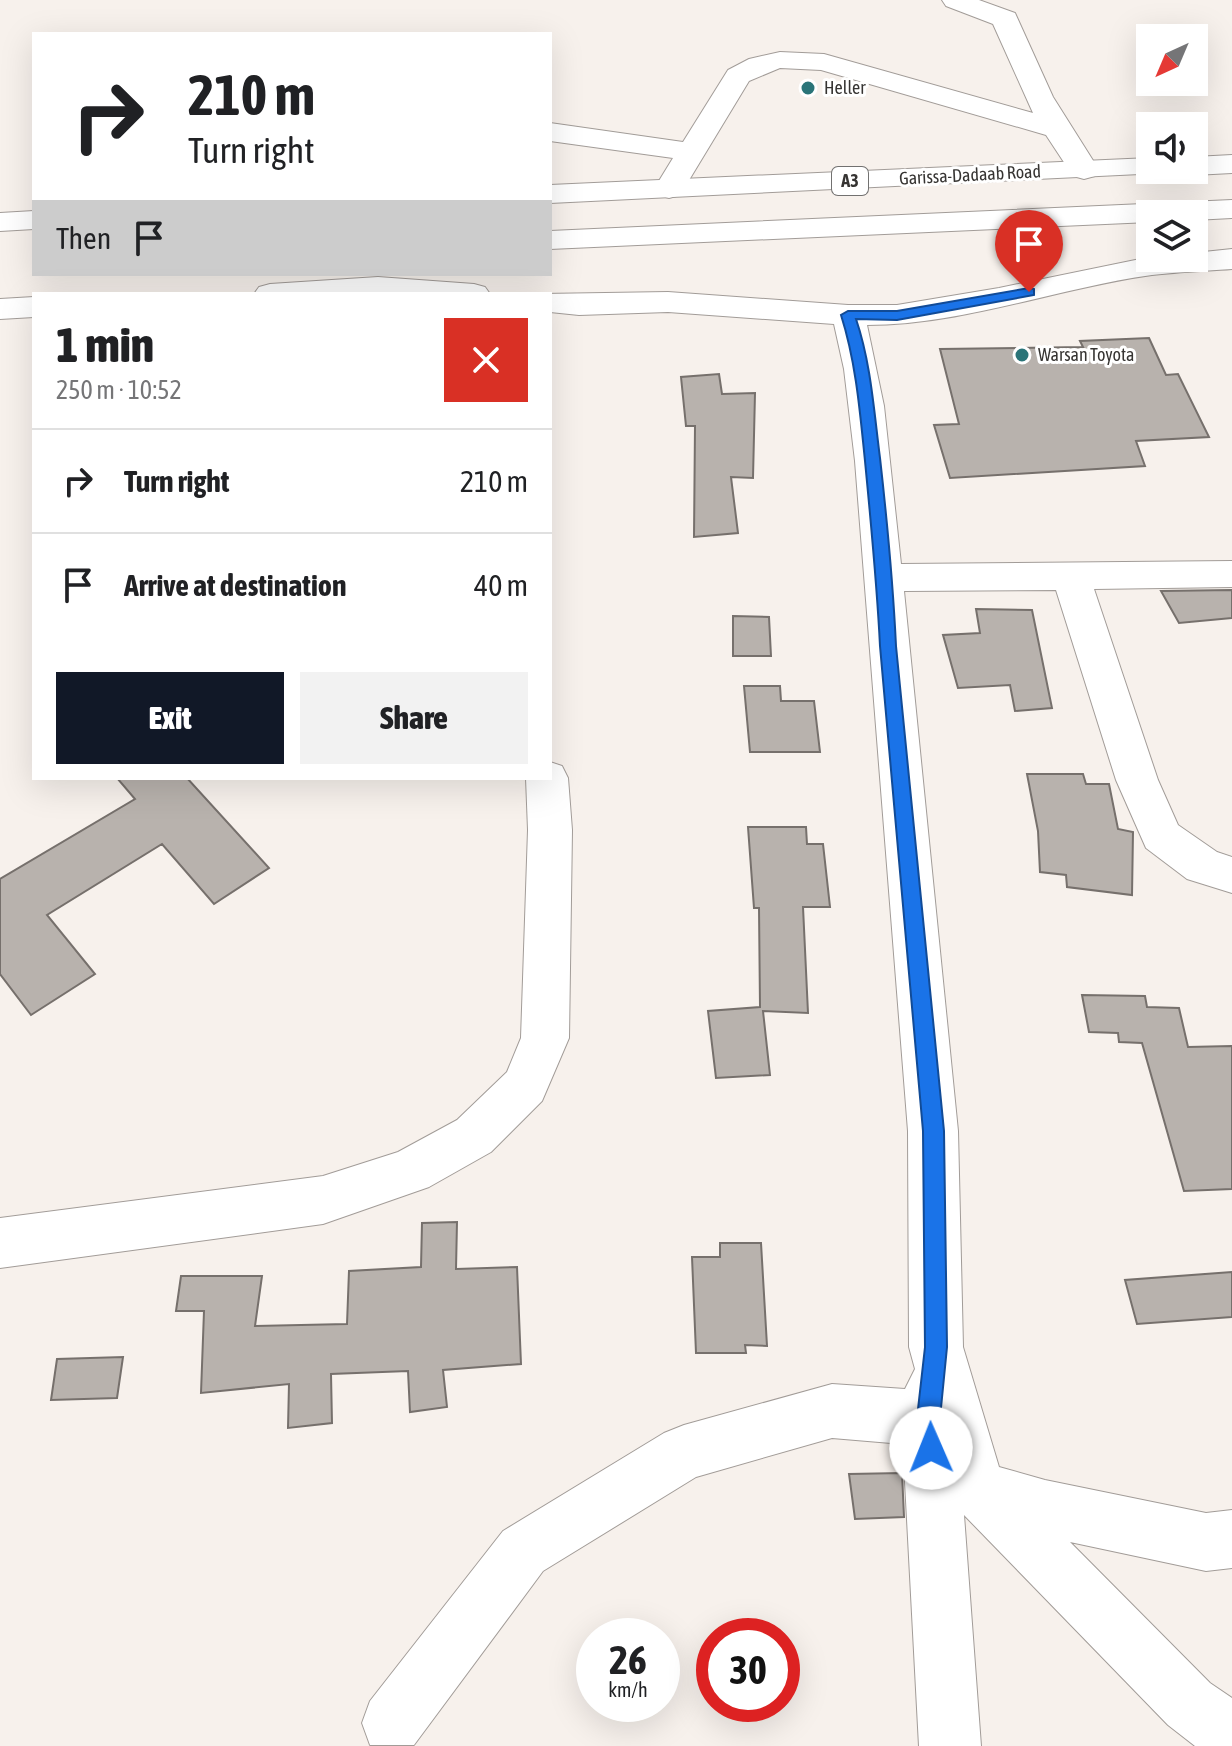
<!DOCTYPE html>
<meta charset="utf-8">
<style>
body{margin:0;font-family:"Asap Condensed",sans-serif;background:#f2f2f2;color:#202124;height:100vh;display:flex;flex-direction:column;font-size:30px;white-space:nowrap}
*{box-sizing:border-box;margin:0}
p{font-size:26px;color:#757577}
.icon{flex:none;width:44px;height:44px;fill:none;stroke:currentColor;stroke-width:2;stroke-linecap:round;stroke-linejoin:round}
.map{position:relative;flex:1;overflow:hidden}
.drawer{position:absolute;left:32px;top:292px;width:520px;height:488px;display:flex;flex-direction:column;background:#fff;border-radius:0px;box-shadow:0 8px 32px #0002}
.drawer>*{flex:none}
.banner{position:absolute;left:32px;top:32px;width:520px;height:244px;border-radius:0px;box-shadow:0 8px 32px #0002;background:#fff;color:#202124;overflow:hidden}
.needle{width:52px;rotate:224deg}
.tools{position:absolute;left:1136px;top:24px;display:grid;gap:16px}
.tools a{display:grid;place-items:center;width:72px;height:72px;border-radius:0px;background:#fff;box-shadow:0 8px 32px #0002;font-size:40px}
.speed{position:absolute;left:576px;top:1618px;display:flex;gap:16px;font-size:40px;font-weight:700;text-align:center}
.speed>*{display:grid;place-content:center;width:104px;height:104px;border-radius:50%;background:#fff;box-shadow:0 8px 32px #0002;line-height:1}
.speed small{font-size:20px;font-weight:400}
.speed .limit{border:12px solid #d22;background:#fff;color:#111}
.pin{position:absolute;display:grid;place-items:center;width:68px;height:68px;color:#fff;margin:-82px -34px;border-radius:50% 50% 50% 0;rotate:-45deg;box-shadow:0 0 8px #0007}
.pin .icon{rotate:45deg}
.me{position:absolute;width:88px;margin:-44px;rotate:359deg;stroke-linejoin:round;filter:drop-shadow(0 0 6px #0008)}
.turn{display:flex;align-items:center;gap:28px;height:168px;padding:0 24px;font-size:36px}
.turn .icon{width:104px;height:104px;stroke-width:2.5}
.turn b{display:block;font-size:56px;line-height:68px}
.then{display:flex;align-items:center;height:76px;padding:0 24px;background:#0003;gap:16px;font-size:30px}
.round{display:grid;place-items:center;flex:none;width:84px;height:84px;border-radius:0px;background:#f2f2f2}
.overview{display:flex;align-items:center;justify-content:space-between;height:136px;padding:0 24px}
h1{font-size:48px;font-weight:800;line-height:60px}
.button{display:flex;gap:16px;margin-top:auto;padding:16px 24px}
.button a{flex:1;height:92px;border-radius:0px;background:#111827;color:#fff;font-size:32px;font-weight:800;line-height:92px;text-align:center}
.button a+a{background:#f2f2f2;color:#202124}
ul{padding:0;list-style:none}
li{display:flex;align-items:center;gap:24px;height:104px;padding:0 24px;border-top:2px solid #e0e0e0}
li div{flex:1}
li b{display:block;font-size:30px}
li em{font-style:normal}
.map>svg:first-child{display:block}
.building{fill:#b8b2ad;stroke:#76706c;stroke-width:2}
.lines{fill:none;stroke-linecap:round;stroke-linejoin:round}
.minor-casing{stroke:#a29c98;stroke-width:2}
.highway-casing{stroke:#a29c98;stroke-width:2}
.minor{fill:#fff;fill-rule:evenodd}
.highway{fill:#fff;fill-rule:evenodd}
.route{fill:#1a73e8;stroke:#114b97;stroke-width:2}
.poi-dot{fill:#2a7478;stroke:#fff;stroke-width:3}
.labels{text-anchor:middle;stroke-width:6;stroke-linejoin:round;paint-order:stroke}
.far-poi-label{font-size:18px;fill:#363432;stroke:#fff;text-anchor:start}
.far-street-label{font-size:18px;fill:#363432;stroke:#fff}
.shield{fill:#fff;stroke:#727170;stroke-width:2}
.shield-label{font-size:18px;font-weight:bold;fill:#363432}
</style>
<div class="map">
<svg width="1232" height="1746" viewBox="0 0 1232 1746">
<rect width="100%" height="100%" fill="#f7f1ec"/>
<path class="building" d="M1149,338l17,37 12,-1 31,63 -73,4 9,25 -195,12 -16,-53 25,-1 -19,-75 143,-2 -3,-6z
M719,374l3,20 33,-1 -2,85 -22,-1 7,56 -44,4 1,-111h-9l-5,-49z
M1232,590v28l-53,5 -18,-32z
M976,609l56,1 20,98 -37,3 -5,-26 -52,3 -15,-53 37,-2z
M733,616l36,1 2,39h-38z
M744,686h36l1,15h33l6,51h-70z
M1027,774h56l3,10h23l9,45 15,3 -1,63 -65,-8 -1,-12 -26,-3 -2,-41z
M117,778h70l82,90 -55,36 -52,-60 -115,71 48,59 -64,41 -31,-41v-95l135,-80z
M748,827h58l1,17h16l7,63h-27l5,106 -45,-2 7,64 -54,3 -8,-67 52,-4 -1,-99h-5z
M1082,995l63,1 2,11 32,1 9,39 44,-1v143l-48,2 -42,-148 -23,-1 -1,-9 -29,-1z
M457,1222l-1,47 61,-2 4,97 -78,6 4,37 -37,5 -2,-41 -77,3 1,49 -44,5 1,-44 -88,9 3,-82h-28l5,-35h81l-7,50 92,-2 2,-53 72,-4 1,-44z
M720,1243h41l6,103 -22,-1 1,8h-50l-4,-96h28z
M1232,1272v45l-95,7 -12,-44z
M123,1357l-6,41 -66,2 6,-41z
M902,1473l2,44 -49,2 -6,-45z"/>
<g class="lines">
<g class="minor-casing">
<path id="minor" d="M942,0h37l36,13 38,84 46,73 -4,6 -11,3 -11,-3 -27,-41 -225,-65 -41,-2 -31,13 -69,114 -11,3 -11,-3 -4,-6 19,-31 -123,-17v-18l133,19 45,-72 21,-11 31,-7 44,2 209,59 -40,-89 -47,-18z
M1232,200v18l-38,2v-6h-44v8l-600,27v-18z
M1232,249v20c-26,2 -53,3 -80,6 -95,13 -188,50 -285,50l17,81 17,158 331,-3v26l-138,2 64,191 20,45 39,27 15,5v36l-45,-14 -41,-31 -30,-68 -60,-190 -152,1 54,540 5,216 36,120 46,13 161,33 26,-3v58l-26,3 -136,-29 140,141 22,15v48h-37l-27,-21 -204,-210 17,231h-62l-16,-302 -71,-6 -136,39 -153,94 -129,174h-44l-8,-22 8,-22 133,-170 161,-98 20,-8 148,-41 73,5 10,-20 -6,-22 -1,-216 -53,-670 -11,-92 -10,-45 -166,-12 -89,3 -29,-3v-18h-8l126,-2 180,13h49l102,-17 151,-31 44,1v-5z
M378,277l96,7 11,3 5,7h-236l5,-7 11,-3z
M34,297v20l-34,2v-20z
M550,762l12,4 6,12 4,52 -3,208 -27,63 -51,51 -62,35 -106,37 -323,44v-50l323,-42 75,-24 59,-32 50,-48 14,-34 7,-208 -2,-52h24z"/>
</g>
<g class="highway-casing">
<path id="highway" d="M1232,155v18l-38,2 -12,-5h12v-13z
M1150,158v12h13l-2,3 -611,30v-18z
M34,211v18l-34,2v-18z"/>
</g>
<use href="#minor" class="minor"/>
<use href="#highway" class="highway"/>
</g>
<path class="route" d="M1029,288l5,1v6l-137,25 -41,-1c15,44 18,93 24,139 7,62 13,125 16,188l48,485 3,216 -7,71 2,30 -3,8 -8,3 -9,-3 -5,-38 8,-71 -2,-216 -43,-485c-3,-62 -9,-123 -15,-185 -5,-49 -9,-99 -24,-146l7,-4h49z"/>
<g class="poi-dot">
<circle cx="808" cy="88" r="8"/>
<circle cx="1022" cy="355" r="8"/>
</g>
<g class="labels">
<g class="far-poi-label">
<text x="824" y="94">Heller</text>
<text x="1038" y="361">Warsan Toyota</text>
</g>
<g class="far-street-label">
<text transform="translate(970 175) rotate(-3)" y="6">Garissa-Dadaab Road</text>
</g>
<rect class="shield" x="832" y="167" width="36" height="28" rx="6"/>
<g class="shield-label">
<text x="850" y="187">A3</text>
</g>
</g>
</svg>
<div class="tools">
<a><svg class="needle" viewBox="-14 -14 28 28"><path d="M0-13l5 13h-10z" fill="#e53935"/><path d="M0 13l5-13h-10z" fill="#757577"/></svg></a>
<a><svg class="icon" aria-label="sound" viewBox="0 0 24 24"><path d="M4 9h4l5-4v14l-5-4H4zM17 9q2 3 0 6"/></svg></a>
<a><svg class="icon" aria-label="layers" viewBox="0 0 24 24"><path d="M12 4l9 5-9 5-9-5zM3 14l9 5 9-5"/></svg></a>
</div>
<div class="speed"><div>26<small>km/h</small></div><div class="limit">30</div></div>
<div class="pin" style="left:1029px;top:292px;background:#d93025"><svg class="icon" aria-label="arrive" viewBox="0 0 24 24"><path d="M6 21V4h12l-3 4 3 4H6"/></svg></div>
<svg class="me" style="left:931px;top:1448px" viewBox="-20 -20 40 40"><circle r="19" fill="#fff"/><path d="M0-13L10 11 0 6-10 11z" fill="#1a73e8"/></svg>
<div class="banner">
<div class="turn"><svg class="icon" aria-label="right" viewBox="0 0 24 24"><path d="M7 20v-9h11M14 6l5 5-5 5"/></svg><div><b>210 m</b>Turn right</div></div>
<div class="then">Then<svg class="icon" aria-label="arrive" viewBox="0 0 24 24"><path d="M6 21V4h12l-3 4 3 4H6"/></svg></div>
</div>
<section class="drawer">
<div class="overview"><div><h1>1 min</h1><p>250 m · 10:52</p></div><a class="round" style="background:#d93025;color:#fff"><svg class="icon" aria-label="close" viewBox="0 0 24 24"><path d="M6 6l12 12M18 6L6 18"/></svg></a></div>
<ul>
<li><svg class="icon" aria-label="right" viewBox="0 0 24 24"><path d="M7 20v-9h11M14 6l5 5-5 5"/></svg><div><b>Turn right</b></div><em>210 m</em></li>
<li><svg class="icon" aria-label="arrive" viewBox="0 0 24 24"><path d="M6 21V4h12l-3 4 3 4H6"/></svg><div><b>Arrive at destination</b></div><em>40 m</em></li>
</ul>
<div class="button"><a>Exit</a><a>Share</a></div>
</section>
</div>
